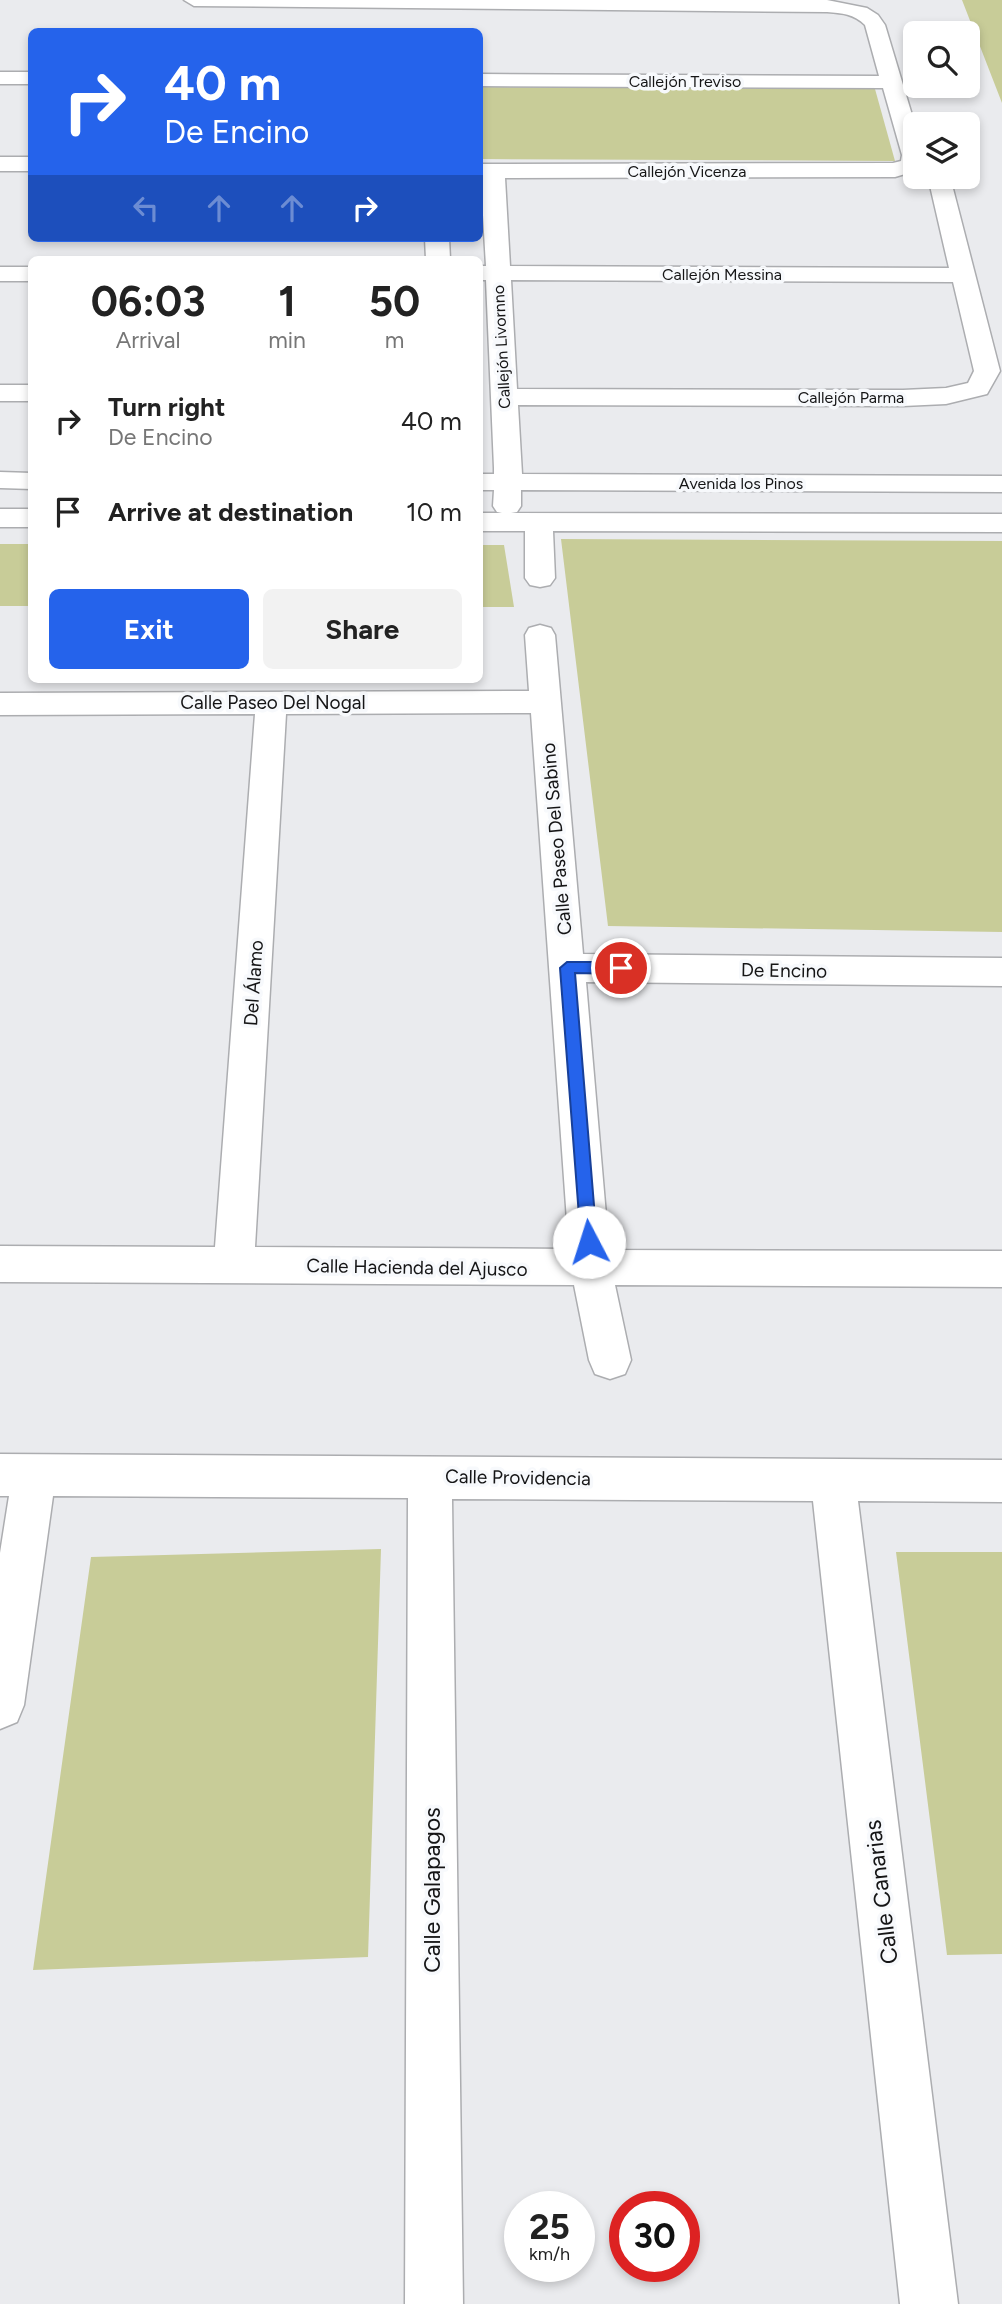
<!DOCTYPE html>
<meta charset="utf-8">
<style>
body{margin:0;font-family:Figtree,sans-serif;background:#f2f2f2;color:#222;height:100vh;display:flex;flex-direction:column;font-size:26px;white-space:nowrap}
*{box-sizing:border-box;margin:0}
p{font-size:23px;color:#767676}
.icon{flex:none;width:38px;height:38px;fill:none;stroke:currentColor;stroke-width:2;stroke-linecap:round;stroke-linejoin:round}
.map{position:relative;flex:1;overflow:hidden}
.drawer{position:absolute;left:28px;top:256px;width:455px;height:427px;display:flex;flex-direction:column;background:#fff;border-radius:10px;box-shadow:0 4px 10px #0003}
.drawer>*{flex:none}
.guide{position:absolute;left:28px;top:28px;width:455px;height:214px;border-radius:10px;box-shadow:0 4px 10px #0003;background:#2563eb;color:#fff;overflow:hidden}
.tools{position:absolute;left:903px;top:21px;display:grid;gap:14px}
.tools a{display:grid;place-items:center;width:77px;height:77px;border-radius:10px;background:#fff;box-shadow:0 4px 10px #0003;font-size:35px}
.speed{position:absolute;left:504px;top:2191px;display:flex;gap:14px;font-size:35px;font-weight:700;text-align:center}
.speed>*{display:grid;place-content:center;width:91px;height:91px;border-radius:50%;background:#fff;box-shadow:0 4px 10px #0003;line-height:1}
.speed small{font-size:18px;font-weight:400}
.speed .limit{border:10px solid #d22;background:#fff;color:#111}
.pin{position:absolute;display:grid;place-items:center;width:60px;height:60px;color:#fff;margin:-30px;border:4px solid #fff;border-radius:50%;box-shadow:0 2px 7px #0007}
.me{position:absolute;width:77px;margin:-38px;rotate:355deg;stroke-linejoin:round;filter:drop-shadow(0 0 5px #0008)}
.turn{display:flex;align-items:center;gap:24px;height:147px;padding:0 21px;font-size:32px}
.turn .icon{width:91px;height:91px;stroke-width:2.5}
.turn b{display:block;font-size:49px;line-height:60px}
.lanes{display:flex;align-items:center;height:66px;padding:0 21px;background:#0003;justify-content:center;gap:35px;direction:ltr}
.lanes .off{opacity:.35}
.eta{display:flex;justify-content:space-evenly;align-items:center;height:119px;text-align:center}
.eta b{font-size:42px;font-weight:700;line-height:49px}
.action{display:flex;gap:14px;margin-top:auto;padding:14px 21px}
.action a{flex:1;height:80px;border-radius:10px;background:#2563eb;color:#fff;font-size:28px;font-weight:700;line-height:80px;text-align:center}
.action a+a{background:#f2f2f2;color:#222}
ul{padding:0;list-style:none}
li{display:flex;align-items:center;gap:21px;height:91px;padding:0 21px}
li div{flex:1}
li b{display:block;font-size:26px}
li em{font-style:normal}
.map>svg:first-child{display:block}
.green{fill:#c8cc98}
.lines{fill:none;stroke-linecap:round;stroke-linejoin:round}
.minor-casing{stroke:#acadb0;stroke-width:3}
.minor{fill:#fff;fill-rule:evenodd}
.route{fill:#2563eb;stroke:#184099;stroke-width:2}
.labels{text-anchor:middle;stroke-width:7;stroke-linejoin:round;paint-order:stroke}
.far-street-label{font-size:16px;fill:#151516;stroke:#f7f9fc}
.street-label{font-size:19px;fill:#151516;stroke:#f7f9fc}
.near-street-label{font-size:23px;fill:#151516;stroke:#f7f9fc}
</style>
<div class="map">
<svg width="1002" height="2304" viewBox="0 0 1002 2304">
<rect width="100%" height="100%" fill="#eaebee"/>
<path class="green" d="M962,0h40v103z
M480,87l395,2 20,72 -415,-2z
M561,539l441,2v391l-394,-6z
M0,544h31v62h-31z
M480,545h24l10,62h-34z
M381,1549l-13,408 -335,13 58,-413z
M896,1552h106v402l-55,1z"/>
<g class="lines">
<g class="minor-casing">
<path id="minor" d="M184,0h643l40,8 11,7 7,10 30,100v46l-20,6 -390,1 5,88 439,2 -21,-91h22l50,194 -13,23 -41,10 -43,2 -385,-1 4,69 480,2v16l-481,-2v16l-4,6 -6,1 491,1v18l-449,-1 2,47 -5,7 -10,2 -10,-2 -5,-7v-47h-45v-18h22l-5,-1 -4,-6 1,-16h-14v-16h14v-6l-8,-188h-6v-14h6l-6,-102 413,-1 8,-2 1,-6 -19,-67 -403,-2v-12l399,2 -14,-51c-11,-11 -23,-12 -38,-13l-633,-6zM511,280l442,2 21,89 -6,12 -22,5 -43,2 -386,-1z
M0,72h32v12h-32z
M0,157h32v14h-32z
M425,238h24l1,21h-24z
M0,267h32v14h-32z
M0,385h32v16h-32z
M0,472l32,1v16l-32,-1z
M0,509h32v18h-32z
M540,625l11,3 4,7 28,319 419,4v28l-416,-4 23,268 393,1v36l-387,-2 16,75 -6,14 -15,5 -15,-5 -6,-14 -15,-75 -574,-3v-36l215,1 40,-533 -255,1v-22l529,-2 -4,-56 4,-7zM531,713l38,536 -314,-2 31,-533z
M0,1454l1002,6v42l-144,-1 100,803h-58l-87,-803 -361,-2 11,805h-58l3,-806 -355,-2 -29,209 -7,17 -17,7v-176l9,-57h-9z"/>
</g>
<use href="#minor" class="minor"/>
</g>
<path class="route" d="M567,962h54l8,6 -8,6 -46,-1 22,269 -2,5 -6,2 -6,-2 -2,-5 -21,-274z"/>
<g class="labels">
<g class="far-street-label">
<text x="685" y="87">Callejón Treviso</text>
<text x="687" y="177">Callejón Vicenza</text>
<text x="722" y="280">Callejón Messina</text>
<text transform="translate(501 347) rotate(-93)" y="6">Callejón Livornno</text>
<text x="851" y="403">Callejón Parma</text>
<text x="741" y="489">Avenida los Pinos</text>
</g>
<g class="street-label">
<text x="273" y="709">Calle Paseo Del Nogal</text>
<text transform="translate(556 839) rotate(-95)" y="7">Calle Paseo Del Sabino</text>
<text transform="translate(784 970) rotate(1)" y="7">De Encino</text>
<text transform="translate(253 983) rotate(-86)" y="7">Del Álamo</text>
<text transform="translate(417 1267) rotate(1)" y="7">Calle Hacienda del Ajusco</text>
<text transform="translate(518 1477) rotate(1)" y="7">Calle Providencia</text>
</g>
<g class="near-street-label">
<text transform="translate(432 1890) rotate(-90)" y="8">Calle Galapagos</text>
<text transform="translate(881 1892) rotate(-97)" y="8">Calle Canarias</text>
</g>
</g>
</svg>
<div class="tools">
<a><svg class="icon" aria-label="search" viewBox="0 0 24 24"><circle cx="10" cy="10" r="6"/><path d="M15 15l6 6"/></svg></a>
<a><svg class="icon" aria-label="layers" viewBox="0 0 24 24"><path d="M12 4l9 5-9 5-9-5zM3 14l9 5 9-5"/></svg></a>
</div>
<div class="speed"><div>25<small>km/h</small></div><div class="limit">30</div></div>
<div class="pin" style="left:621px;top:968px;background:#d93025"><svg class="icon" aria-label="arrive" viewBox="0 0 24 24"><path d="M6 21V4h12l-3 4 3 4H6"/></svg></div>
<svg class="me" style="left:589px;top:1242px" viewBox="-20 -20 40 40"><circle r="19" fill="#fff"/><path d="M0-13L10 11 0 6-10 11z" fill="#2563eb"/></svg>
<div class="guide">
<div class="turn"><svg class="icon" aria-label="right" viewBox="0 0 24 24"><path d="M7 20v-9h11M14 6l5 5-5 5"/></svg><div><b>40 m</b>De Encino</div></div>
<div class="lanes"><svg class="icon off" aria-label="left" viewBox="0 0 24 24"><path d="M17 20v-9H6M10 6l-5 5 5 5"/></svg><svg class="icon off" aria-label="ahead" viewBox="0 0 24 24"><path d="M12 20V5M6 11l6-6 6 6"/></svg><svg class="icon off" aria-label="ahead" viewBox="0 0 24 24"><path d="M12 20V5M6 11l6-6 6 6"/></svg><svg class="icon" aria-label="right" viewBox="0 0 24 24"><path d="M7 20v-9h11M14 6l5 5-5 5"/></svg></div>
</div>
<section class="drawer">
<div class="eta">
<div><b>06:03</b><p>Arrival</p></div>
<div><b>1</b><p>min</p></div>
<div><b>50</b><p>m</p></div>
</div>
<ul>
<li><svg class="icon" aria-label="right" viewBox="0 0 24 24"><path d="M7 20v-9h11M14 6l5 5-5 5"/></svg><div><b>Turn right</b><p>De Encino</p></div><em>40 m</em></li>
<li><svg class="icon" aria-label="arrive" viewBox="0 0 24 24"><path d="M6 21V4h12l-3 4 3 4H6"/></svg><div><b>Arrive at destination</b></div><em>10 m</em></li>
</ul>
<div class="action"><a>Exit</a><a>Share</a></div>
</section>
</div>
